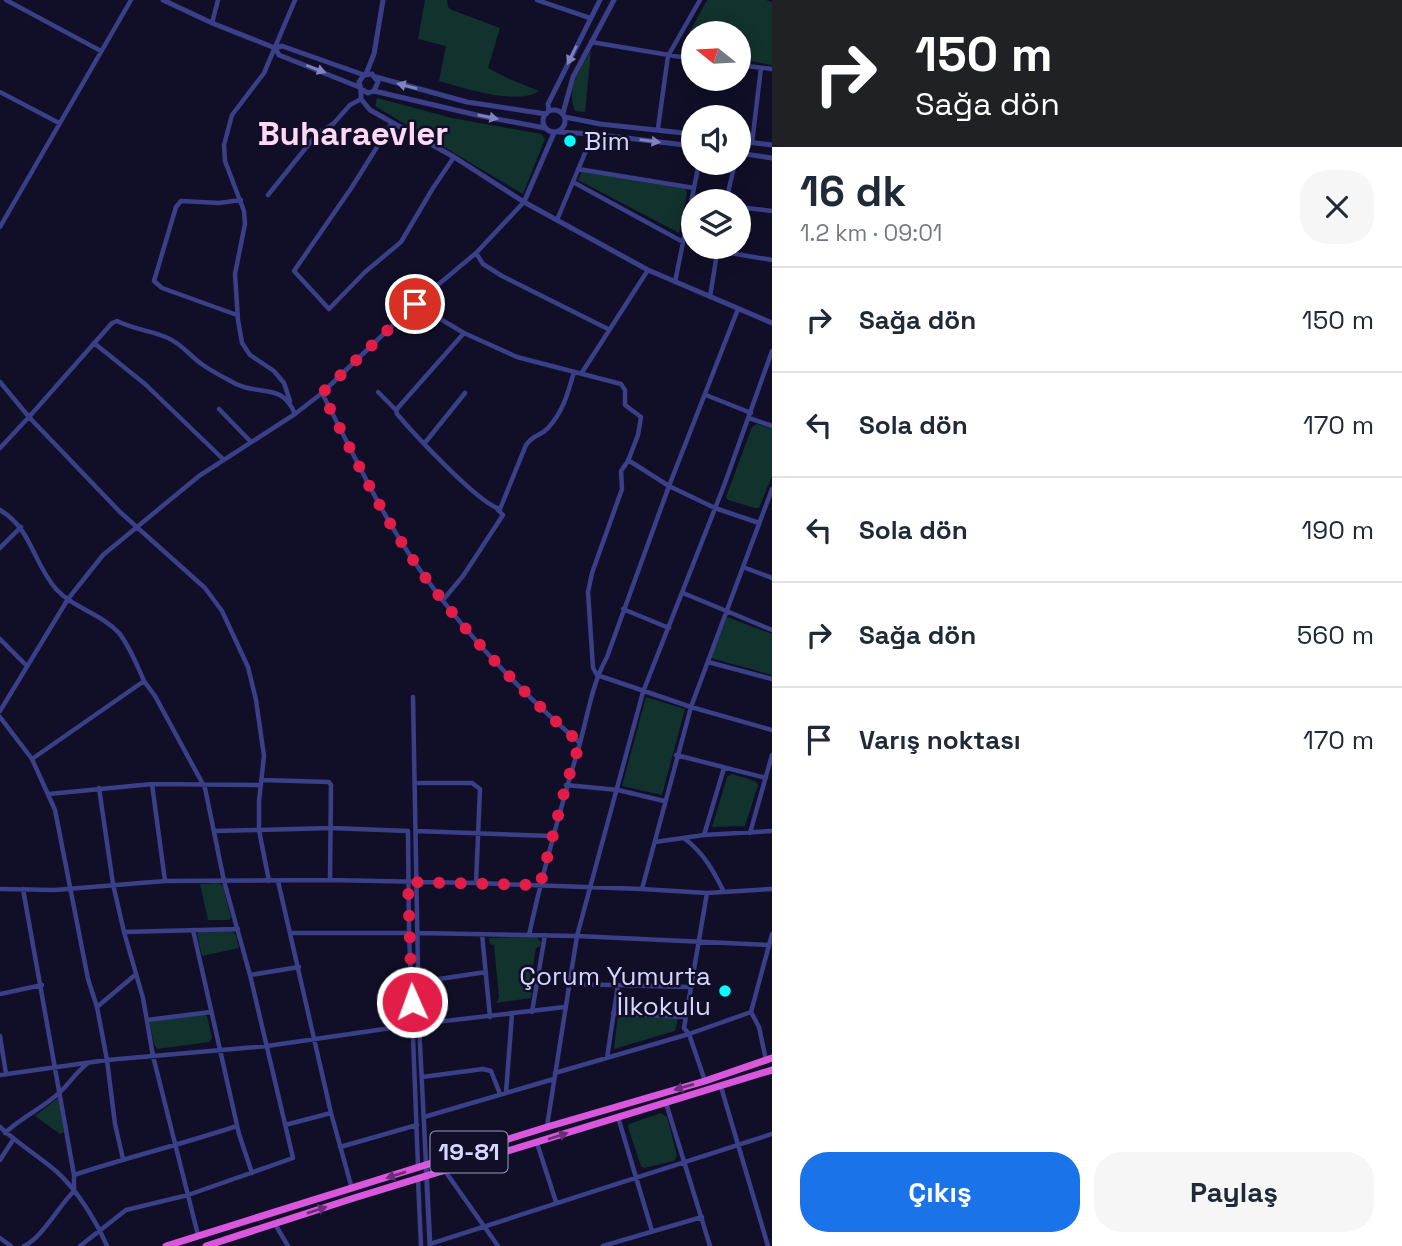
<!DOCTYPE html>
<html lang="tr">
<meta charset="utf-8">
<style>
body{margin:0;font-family:"Space Grotesk",sans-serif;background:#f6f6f7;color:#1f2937;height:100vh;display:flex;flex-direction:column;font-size:26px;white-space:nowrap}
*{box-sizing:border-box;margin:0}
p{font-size:23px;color:#747a83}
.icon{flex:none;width:38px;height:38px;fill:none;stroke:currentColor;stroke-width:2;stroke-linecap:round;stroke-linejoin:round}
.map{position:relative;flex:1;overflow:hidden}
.panel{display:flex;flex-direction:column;background:#fff;width:630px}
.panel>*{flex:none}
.top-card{background:#202124;color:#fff;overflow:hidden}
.needle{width:46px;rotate:288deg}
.fabs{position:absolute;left:681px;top:21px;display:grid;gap:14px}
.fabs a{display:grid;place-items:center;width:70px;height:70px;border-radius:50%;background:#fff;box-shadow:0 4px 18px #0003;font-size:35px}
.pin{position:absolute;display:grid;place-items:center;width:60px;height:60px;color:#fff;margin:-30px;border:4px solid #fff;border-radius:50%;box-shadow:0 2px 7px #0007}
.me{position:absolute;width:77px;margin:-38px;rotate:358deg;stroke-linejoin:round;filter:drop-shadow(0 0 5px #0008)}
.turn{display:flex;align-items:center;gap:24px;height:147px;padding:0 28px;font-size:32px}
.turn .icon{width:91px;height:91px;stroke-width:2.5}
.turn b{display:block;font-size:49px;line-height:60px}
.round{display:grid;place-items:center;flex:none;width:74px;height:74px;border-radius:28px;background:#f6f6f7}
.head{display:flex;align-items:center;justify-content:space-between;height:119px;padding:0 28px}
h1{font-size:42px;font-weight:700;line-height:52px}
.button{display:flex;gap:14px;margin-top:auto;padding:14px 28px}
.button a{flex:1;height:80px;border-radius:28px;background:#1a73e8;color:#fff;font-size:28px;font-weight:700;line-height:80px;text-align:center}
.button a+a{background:#f6f6f7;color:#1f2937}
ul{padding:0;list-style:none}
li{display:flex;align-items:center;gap:21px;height:105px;padding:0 28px;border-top:2px solid #e0e1e3}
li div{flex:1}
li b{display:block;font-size:26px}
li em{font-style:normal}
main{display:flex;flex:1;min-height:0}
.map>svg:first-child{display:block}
.green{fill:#12322d}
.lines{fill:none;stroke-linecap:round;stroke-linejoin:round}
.minor{stroke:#3a3f88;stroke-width:4.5}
.tertiary{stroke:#3a3f88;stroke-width:5}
.trunk{stroke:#d857dc;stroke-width:7}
.oneway{fill:#8083be}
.oneway2{fill:#6b2f79}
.route{stroke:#e11d48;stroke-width:12;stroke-dasharray:0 21.6}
.poi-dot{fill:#02fffc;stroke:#110f28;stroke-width:2.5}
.labels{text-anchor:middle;stroke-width:5;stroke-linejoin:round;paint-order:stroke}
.shield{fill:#110f28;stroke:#9b9abe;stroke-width:2}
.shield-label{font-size:24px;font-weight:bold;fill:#d6d6ff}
.poi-label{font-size:26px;fill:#d6d6ff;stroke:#110f28;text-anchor:start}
.district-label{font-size:33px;font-weight:bold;fill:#ffd8f5;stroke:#110f28}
</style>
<main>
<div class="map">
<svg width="772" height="1246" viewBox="0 0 772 1246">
<rect width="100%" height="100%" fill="#110f28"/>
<path class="green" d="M425,0h22l1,7 4,3 48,18 -12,40 19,10 32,13c-22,15 -75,-3 -100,-10l7,-35 -28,-7z
M707,0h59l6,2v63l-33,-6 -1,-26h-45v17l-12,-2z
M591,50l-6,62 -10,-1c-10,-22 6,-43 16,-61z
M377,98l75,20 89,16 4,5 -22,55 -148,-88z
M582,171l103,18 2,4 -8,40 -101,-53z
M757,424l15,5v47l-13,32h-4l-27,-8 -2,-3 26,-70z
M727,617l45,17v41l-61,-17z
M646,697l39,12 -23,86 -40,-9z
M732,774l23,7 3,4 -13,41 -33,1 15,-50z
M219,883l4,3 8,32 -2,2h-21l-8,-36z
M200,931h32l4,4 3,13 -37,8 -5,-22z
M536,937l5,5 -1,4 -4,2 -7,42 3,3 -1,5 -35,5 3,-5 -5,-53 -4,-1 -1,-6z
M202,1014l5,2 5,22 -3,4 -52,7 -3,-5 -5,-24z
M618,1015l60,3 -3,13 -61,18z
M58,1098l6,34 -4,2 -25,-18z
M661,1113l6,4 10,38 -3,6 -30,7 -3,-2 -13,-39 1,-3z"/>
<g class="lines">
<path class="minor" d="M6,0l95,51
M537,0l53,18
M212,23l6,-23
M591,42l102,17
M738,65l34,4
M0,92l59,31
M392,123l-40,64 -58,84 35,38 36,-37 36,-30 32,-54 21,-31
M658,128l10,-72 32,-56
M752,143l9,-75
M578,169l116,19
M573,182l110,60
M268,195l49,-61 16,-10 17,-19 11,-6
M726,201l9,-38
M524,202l-48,51 -61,51 -93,89c31,60 59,122 98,177 45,64 101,122 160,173
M738,207l34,4
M557,220l36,-86
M0,227l131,-227
M718,251l54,9
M476,253l7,11 19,12 106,53
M675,282l24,-119
M710,297l8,-50
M415,304l49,29 53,24 104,27 4,6v15l16,12 -3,18 -10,26 -7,10 1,18 -30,84 -4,19 5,76 4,7 94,32 81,23
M738,309l-69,177 46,22 44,15
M237,315l-75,-27 -8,-7 22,-74 5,-6 38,2 22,-3
M464,333l-68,77 1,4c17,20 82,90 103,95l26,-64c9,-12 14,-8 22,-17 15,-16 20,-35 26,-56
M94,343l51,41 79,76
M581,374l67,-104
M0,382l29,35 -29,31
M378,392l18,18
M706,395l45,18
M290,401l-6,-18 -10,-12 -24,-16 -8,-12 -4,-23 -3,-46 10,-50 -1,-13 -19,-50 -1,-16 8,-30 32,-42 31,-73
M219,409l32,33
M749,418l23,8
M424,444l41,-51
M0,510c32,19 33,53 56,79 17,19 46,25 63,44 11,14 18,32 25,48
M0,548l21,-21
M743,567l29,11
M683,593l89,37
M443,600l20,-24 40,-61 -6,-6
M623,609l46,19
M0,639l27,27
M708,662l64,17
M413,697l6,327 7,140
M0,711l68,-112 35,-44 96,-79 96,-62
M0,717l32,42 23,51 33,169 9,28 10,53 8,64 8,35
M676,755l90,23
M32,759l112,-78 11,15 50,92 19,93 26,94 43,183 -105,37 -62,15 -46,36
M262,780l67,2 2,3 -1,95
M415,783h57l8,6 -4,94
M152,784l13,97
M566,785l52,5 46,11
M99,788l14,96 11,48 19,66 10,58 45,179
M49,794l103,-10 109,1
M214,831l45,-1 10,51
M416,831l136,5
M750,833l22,-78
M704,835l20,-67
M685,839c19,14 29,33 39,53
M655,842l49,-7 68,-4
M278,881l53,232 21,76
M0,889l55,1 110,-9 165,-1 146,3 166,6 65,4 65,-4
M23,889l51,286v16c-16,16 -32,47 -50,55
M642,889l49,-182 81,-218
M193,930l46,204 13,39
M124,932l114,-3
M290,933h119l-1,-102 -77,-3 -72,2v-29l5,-45 -8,-56 -8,-33 -26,-56 -17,-23 -85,-76 -91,-95 83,-94 5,-2c16,8 35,10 51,17 14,6 23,19 35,27 10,7 22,13 33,19 24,12 46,-2 59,30l27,-21
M409,933l9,233
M419,933l158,3 192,9
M482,934l8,83
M529,935c14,-65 32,-128 51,-192 8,-29 12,-59 27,-86l62,-171 -41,-26
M250,975l49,-8
M419,982l67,-10
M569,984l121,3
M0,994l42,-9
M97,1007l38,-32
M532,1012l13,-77
M613,1013l72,4
M147,1020l64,-8
M0,1036l6,38
M607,1058l11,-73
M766,1060l-7,-33 -8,-15 21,-78
M555,1073l134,-39 62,-22
M0,1075l107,-15 160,-14 152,-22 146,-17
M422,1077l61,-8 8,2 9,23
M705,1081l-16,-47 -5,-6 23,-135
M721,1087l47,159
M506,1093l6,-79
M666,1103l44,143
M424,1117l130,-38
M618,1117l34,114
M285,1125l46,-12
M547,1126l30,-190 66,-244 82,-209 47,-132
M0,1127c18,17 39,29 57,45 21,19 39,49 50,74
M5,1133c17,-16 41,-27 55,-41 10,-9 15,-19 27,-28
M537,1143l19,59
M340,1147l77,-22
M0,1160l13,-20
M445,1171l53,75
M74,1175c54,-18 109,-31 163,-49
M418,1179l3,67
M275,1224l13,22
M0,1238l11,8
M430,1244l342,-110
M603,1246l99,-29"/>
<path class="tertiary" d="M163,0l49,23 63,25 7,-2 82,29 8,-1 6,8 -4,9 -6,2 -7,-4 -2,-7 5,-7
M275,48l4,7 80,32
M366,74l8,-20 9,-54
M376,77l91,25 79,12
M361,89v10l9,11 84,47 70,45 124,68 124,53
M374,91l107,25 64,12
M543 121a11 11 0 1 1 22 0a11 11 0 1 1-22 0Z
M549,111l-1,-7 52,-104
M563,113l10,-36 41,-77
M565,117l35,7 93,10
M558,132l35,2 100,12
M738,141l34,4
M738,153l34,5
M524,202l30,-69
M426,1165l4,81"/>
<path class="trunk" d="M166,1246l381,-119 158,-46 67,-23
M206,1246l148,-48 418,-128"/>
</g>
<defs><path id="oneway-solid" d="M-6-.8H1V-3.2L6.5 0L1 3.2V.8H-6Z" transform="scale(1.75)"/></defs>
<g class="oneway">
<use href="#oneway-solid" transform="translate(572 55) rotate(116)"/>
<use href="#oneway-solid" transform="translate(316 69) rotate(21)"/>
<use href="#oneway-solid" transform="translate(407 86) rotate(-165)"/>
<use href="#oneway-solid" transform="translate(488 117) rotate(11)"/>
<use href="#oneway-solid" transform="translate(650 141) rotate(7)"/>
</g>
<g class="oneway2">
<use href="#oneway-solid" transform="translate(684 1087) rotate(164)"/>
<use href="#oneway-solid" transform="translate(558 1136) rotate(-18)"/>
<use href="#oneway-solid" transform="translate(396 1175) rotate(162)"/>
<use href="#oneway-solid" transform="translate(317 1210) rotate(-18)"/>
</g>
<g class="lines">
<path class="route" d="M412,1002l-4,-120 132,3 26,-100 14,-42c-59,-52 -115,-109 -160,-173 -39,-55 -67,-117 -98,-177l93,-89"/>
</g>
<g class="poi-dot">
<circle cx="570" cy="141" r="7"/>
<circle cx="725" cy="991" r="7"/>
</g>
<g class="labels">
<rect class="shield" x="430.5" y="1131.5" width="77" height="41" rx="5"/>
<g class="shield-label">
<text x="469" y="1160">19-81</text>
</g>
<g class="poi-label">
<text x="584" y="150">Bim</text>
<text x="711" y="985" text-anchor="end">Çorum Yumurta<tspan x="711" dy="30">İlkokulu</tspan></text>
</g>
<g class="district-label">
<text x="353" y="145">Buharaevler</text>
</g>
</g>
</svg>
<div class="fabs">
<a><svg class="needle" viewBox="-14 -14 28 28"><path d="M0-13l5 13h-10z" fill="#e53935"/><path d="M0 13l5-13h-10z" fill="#747a83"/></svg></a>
<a><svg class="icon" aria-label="sound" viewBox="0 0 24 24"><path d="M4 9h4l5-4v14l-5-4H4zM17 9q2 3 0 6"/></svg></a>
<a><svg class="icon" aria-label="layers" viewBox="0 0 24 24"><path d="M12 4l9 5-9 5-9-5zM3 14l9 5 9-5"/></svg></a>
</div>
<div class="pin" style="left:415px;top:304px;background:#d93025"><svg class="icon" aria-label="arrive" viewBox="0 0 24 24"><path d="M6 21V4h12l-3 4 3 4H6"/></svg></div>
<svg class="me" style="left:412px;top:1002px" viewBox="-20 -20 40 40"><circle r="17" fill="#e11d48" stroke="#fff" stroke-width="3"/><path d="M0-11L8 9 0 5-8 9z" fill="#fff"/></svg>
</div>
<section class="panel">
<div class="top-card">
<div class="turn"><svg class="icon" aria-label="right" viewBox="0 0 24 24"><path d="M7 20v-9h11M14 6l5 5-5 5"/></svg><div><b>150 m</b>Sağa dön</div></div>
</div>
<div class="head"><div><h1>16 dk</h1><p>1.2 km · 09:01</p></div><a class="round"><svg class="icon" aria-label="close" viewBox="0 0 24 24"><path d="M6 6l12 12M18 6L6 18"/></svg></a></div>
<ul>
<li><svg class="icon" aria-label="right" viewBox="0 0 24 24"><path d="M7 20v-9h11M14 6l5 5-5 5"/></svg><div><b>Sağa dön</b></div><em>150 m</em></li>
<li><svg class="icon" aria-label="left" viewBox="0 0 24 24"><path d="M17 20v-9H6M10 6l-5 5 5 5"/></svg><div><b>Sola dön</b></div><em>170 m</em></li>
<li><svg class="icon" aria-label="left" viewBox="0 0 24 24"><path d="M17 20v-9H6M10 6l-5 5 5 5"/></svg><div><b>Sola dön</b></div><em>190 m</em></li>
<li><svg class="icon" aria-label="right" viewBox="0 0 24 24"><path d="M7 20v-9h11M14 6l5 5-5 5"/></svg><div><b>Sağa dön</b></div><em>560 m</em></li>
<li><svg class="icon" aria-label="arrive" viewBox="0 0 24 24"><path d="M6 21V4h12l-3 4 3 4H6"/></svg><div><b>Varış noktası</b></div><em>170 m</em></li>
</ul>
<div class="button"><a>Çıkış</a><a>Paylaş</a></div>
</section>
</main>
